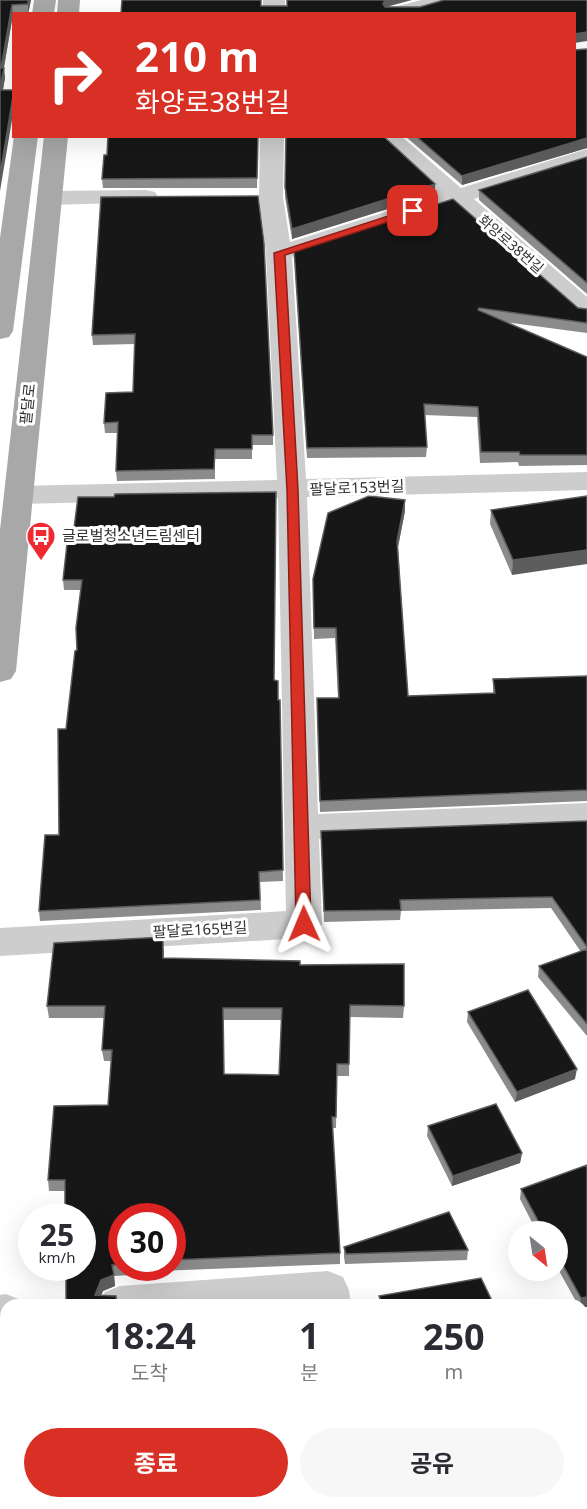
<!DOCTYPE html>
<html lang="ko">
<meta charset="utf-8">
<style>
body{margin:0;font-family:"Noto Sans","Noto Sans KR",sans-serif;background:#f7f7f7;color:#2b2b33;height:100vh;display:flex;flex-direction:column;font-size:22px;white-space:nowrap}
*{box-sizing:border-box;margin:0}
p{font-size:20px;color:#7c7c81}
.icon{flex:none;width:33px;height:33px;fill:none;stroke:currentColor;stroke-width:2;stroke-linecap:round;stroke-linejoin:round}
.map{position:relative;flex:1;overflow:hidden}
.side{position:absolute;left:0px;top:1299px;width:588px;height:210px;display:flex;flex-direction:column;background:#fff;border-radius:18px 18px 0 0;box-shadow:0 6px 24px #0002}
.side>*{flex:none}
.guide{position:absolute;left:12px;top:12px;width:564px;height:126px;border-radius:0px;box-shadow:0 6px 24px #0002;background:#d93025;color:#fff;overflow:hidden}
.needle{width:39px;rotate:150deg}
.buttons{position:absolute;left:508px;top:1221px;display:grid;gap:12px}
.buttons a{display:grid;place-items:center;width:60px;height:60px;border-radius:50%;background:#fff;box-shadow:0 6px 24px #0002;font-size:30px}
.speed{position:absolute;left:18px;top:1203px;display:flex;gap:12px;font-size:30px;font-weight:700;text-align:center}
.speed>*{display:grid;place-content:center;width:78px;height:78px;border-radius:50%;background:#fff;box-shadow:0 6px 24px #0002;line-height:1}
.speed small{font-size:15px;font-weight:400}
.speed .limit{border:9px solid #d22;background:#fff;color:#111}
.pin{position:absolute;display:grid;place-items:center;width:51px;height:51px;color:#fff;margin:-26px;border-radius:12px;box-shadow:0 3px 9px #0006}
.me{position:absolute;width:66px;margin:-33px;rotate:359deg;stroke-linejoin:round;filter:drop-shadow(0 0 4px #0008)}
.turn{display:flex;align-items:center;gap:21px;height:126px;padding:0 24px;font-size:27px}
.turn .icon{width:78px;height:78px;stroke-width:2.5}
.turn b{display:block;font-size:42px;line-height:51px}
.eta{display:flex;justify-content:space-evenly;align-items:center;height:102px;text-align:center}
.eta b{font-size:36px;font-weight:700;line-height:42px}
.button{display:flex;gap:12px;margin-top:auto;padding:12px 24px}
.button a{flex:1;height:69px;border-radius:36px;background:#d93025;color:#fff;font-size:24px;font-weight:700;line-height:69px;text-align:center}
.button a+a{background:#f7f7f7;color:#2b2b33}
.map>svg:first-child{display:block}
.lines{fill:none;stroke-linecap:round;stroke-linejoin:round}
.minor{fill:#cdcdcd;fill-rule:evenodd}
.major{fill:#a8a8a8;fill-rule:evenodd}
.wall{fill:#8b8b8b;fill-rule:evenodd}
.shaded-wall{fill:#5d5d5d}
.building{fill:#171717;stroke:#5d5d5d;stroke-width:1.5;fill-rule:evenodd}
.route{fill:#d93025;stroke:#8d1f18;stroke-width:1.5}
.labels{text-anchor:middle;stroke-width:6;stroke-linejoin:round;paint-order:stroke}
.far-street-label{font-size:14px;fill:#303030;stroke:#fff}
.street-label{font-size:15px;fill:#303030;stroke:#fff}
.poi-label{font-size:15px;fill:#303030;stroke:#fff;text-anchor:start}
</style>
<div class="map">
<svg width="587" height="1509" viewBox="0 0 587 1509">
<rect width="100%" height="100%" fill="#fff"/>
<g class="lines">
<path class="minor" d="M263,0h22v14h-22z
M421,0h35l-4,4 -32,10h-35l2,-5z
M260,136h24l-1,61 7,45 149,-47 -64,-59h26l60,52 126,-39v15l-113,35 113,98v21l-9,-2 -125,-110 -161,51 14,222 281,-7v18l-280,7 11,317 269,-11v26l-268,10 3,85 -5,10 -13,4 -304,18v-28l286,-17 -8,-413 -260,6 -10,-3 -4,-6 4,-6 10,-3 259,-6 -11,-227 -7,-56z
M146,190l9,2 3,5 -3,5 -106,3 -9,-2 -3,-5 3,-5 9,-2z
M328,1271l15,6 6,13 2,15h-252l6,-13 15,-6z
M6,1294l15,6 2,5h-17v27l-6,1v-38z
M587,1349v42l-5,2v-42z
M582,1443l5,2v45l-5,-2z
M331,1503h45l2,6h-45z"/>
<path class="major" d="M34,0h22l-2,14h-22z
M58,0h22l-1,14h-22z
M14,136h24l-25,195 -4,6 -9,2v-101z
M44,136h24l-52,535 -5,8 -11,3v-152z
M0,1449l6,2v52h21l1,6h-28z"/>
</g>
<path class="wall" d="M0,0h31l-3,14h-15l-9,54 1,10 -2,12 -3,101z
M587,49v99l-125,37 -57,-49h169z
M258,136l-1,52h-154l-1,-9z
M286,136l149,58 -143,45 -7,-42z
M587,157v137l-108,-94v-10z
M101,197l172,238v10h-21v14h-37v20l-98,2 -1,-10 2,-38h-13l-1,-10 29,-31 2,-48 -42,1 -1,-10z
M294,249l293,60v24l-82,-11 82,35v108l-68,1 -1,-4 -38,1 -3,-46 -52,-2 2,32 -1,10 -119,1z
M587,496l-75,79 -22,-51 1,-14z
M405,511l-7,36 10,149 85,-3v-14l94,-3v125l-267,11 -3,-114h21l-3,-60 -21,1 -1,-60z
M67,544l207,136 4,20h2l3,181 -23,1 1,28 -221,11 -1,-10 20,-76 7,-106 11,-79 4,-60h-17l-1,-10z
M587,821v215l-49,-59 1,-11 42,-14 -30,-44 -150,3 -1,9 -76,2 -3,-91z
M164,949v9l136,7 104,41 -1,12 -53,-1 -1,59h-12l-1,52h-4l8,125v11l-209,8v3l-17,1 1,10 -12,5 -2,4 -35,10 -1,-114h-16l-1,-11 60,-75 3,-44h-7l-2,-11 3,-32h-56l-2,-12zM223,1020h59l-3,55 -55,-1zM122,1216h50v52h-50z
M468,1012l107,67 -60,23 -48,-80z
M428,1126l94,27 -2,10 -68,23 -25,-50z
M587,1165v142h-5v-2h-4l-20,-36v-37h-21l-17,-33 1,-10z
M344,1247l124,3 -1,10 -122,4 -1,-7z
M379,1296l115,9h-115z
M582,1384h5v46l-5,-5z
M381,1503h187l4,6h-72l-1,-3 -15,3h-100z"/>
<path class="shaded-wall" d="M28,0h3l-3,14z
M385,0h27l-26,7 -3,6v-9z
M12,5l1,9 -11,64 -1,-10z
M587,32v9l-13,2v-9z
M4,68l1,10 -4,22 -1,-11z
M14,92v16l-14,83v-16z
M587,138v10l-125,37v-9z
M435,184v10l-143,45v-10z
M405,500v11l-8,41v-11z
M587,550v14l-75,11 1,-15z
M577,1069l-2,10 -60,23 2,-10z
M522,1153l-2,10 -68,23 1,-10z
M114,1275l1,11 -12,5 -6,14 -2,-10 6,-15z
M587,1297v10h-5v-2h-2l1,-7z
M471,1503h29l-1,3 -15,3h-42z"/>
<path class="building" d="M0,0h28v4l-16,1 -11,63h3l-4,21z
M122,0h139v6h26v-6h98l-2,4 2,3h35l24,-7h143v32l-13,2v-20h-453z
M587,49v89l-125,38 -46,-40h158v-86z
M0,90h14l-14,85z
M108,136h150l-1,42 -155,1 2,-24h3z
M286,136h97l52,48 -143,45 -7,-42z
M587,157v126l-108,-93z
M258,196l6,47 9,192h-21v14h-37l-1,20 -98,2 2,-49 -14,1 2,-30 27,-1 2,-58 -43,1 9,-138z
M453,199l125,109 9,1v14l-108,-15 -1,2 109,47v98h-67l-1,-3h-38l-3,-45 -54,-3 3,43 -120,1 -13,-199z
M276,492l-2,188 4,1v19h2l3,170 -24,2 1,28 -221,11 6,-76h14l-1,-106h8l9,-78 2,-1 -1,-22 6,-48h-19l4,-36h5l6,-47h36l1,-3z
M369,496l36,4 -8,41 11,155 87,-3 -2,-14 94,-3v114l-267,11 -3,-103h22l-3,-70h-22l-1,-49 15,-66z
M587,496v54l-74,10 -22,-50z
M587,821v126l-35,-50 -152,3 1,10 -77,1 -3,-80z
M163,937v21l137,3v4l104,-1v42l-54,-1 -1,59h-12l-1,53h-4l8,136 -168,7v-44h-50v49h-10l2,10 -13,5 -6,15 21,1 1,9h-51v-37h16v-52h-17v-36h-17l6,-74 54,-1 4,-55h-10l3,-44h-58l7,-63zM223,1008h59l-3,67 -55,-1z
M587,949v75l-48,-58z
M528,990l49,79 -60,23 -49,-80z
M496,1104l26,49 -69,23 -25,-50z
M587,1165v132l-6,1 -23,-42v-24h-14l-23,-43z
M449,1212l19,38 -122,4 -2,-7z
M481,1278l13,27h-111l-4,-9z
M582,1384h5v35l-5,-6z
M81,1503h97l1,6h-97z
M252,1503h68l1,6h-68z
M386,1503h85l-29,6h-53z
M503,1503h65l4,6h-67z"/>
<path class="route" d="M413,208l3,1v4l-131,42 13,235 13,434 -7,5 -8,-5 -9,-434 -13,-237z"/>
<defs>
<g id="bus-pin" transform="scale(1.5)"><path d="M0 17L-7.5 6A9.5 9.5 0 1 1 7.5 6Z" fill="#ef292f" stroke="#fff"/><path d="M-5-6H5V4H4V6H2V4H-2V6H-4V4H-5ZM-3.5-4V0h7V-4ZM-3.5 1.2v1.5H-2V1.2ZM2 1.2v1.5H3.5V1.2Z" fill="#fff"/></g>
</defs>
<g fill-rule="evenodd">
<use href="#bus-pin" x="41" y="536"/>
</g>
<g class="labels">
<g class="far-street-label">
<text transform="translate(511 244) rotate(41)" y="5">화양로38번길</text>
</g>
<g class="street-label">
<text transform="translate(28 404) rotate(-84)" y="5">팔달로</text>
<text transform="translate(357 488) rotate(-2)" y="5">팔달로153번길</text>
<text transform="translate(200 930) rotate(-3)" y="5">팔달로165번길</text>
</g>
<g class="poi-label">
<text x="62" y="541">글로벌청소년드림센터</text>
</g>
</g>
</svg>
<div class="buttons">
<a><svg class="needle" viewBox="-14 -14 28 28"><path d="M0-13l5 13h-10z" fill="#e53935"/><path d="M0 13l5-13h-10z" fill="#7c7c81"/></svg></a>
</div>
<div class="speed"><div>25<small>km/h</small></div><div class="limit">30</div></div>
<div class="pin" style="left:413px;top:211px;background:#d93025"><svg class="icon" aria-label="arrive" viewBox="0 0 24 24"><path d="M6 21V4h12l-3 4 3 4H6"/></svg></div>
<svg class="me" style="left:304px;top:924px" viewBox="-20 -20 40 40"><path d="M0-17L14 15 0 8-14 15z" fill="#d93025" stroke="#fff" stroke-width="4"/></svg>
<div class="guide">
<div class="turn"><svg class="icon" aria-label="right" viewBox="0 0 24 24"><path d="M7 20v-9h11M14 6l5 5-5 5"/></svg><div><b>210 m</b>화양로38번길</div></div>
</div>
<section class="side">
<div class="eta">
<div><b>18:24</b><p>도착</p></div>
<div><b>1</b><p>분</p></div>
<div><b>250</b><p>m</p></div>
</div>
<div class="button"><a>종료</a><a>공유</a></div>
</section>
</div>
